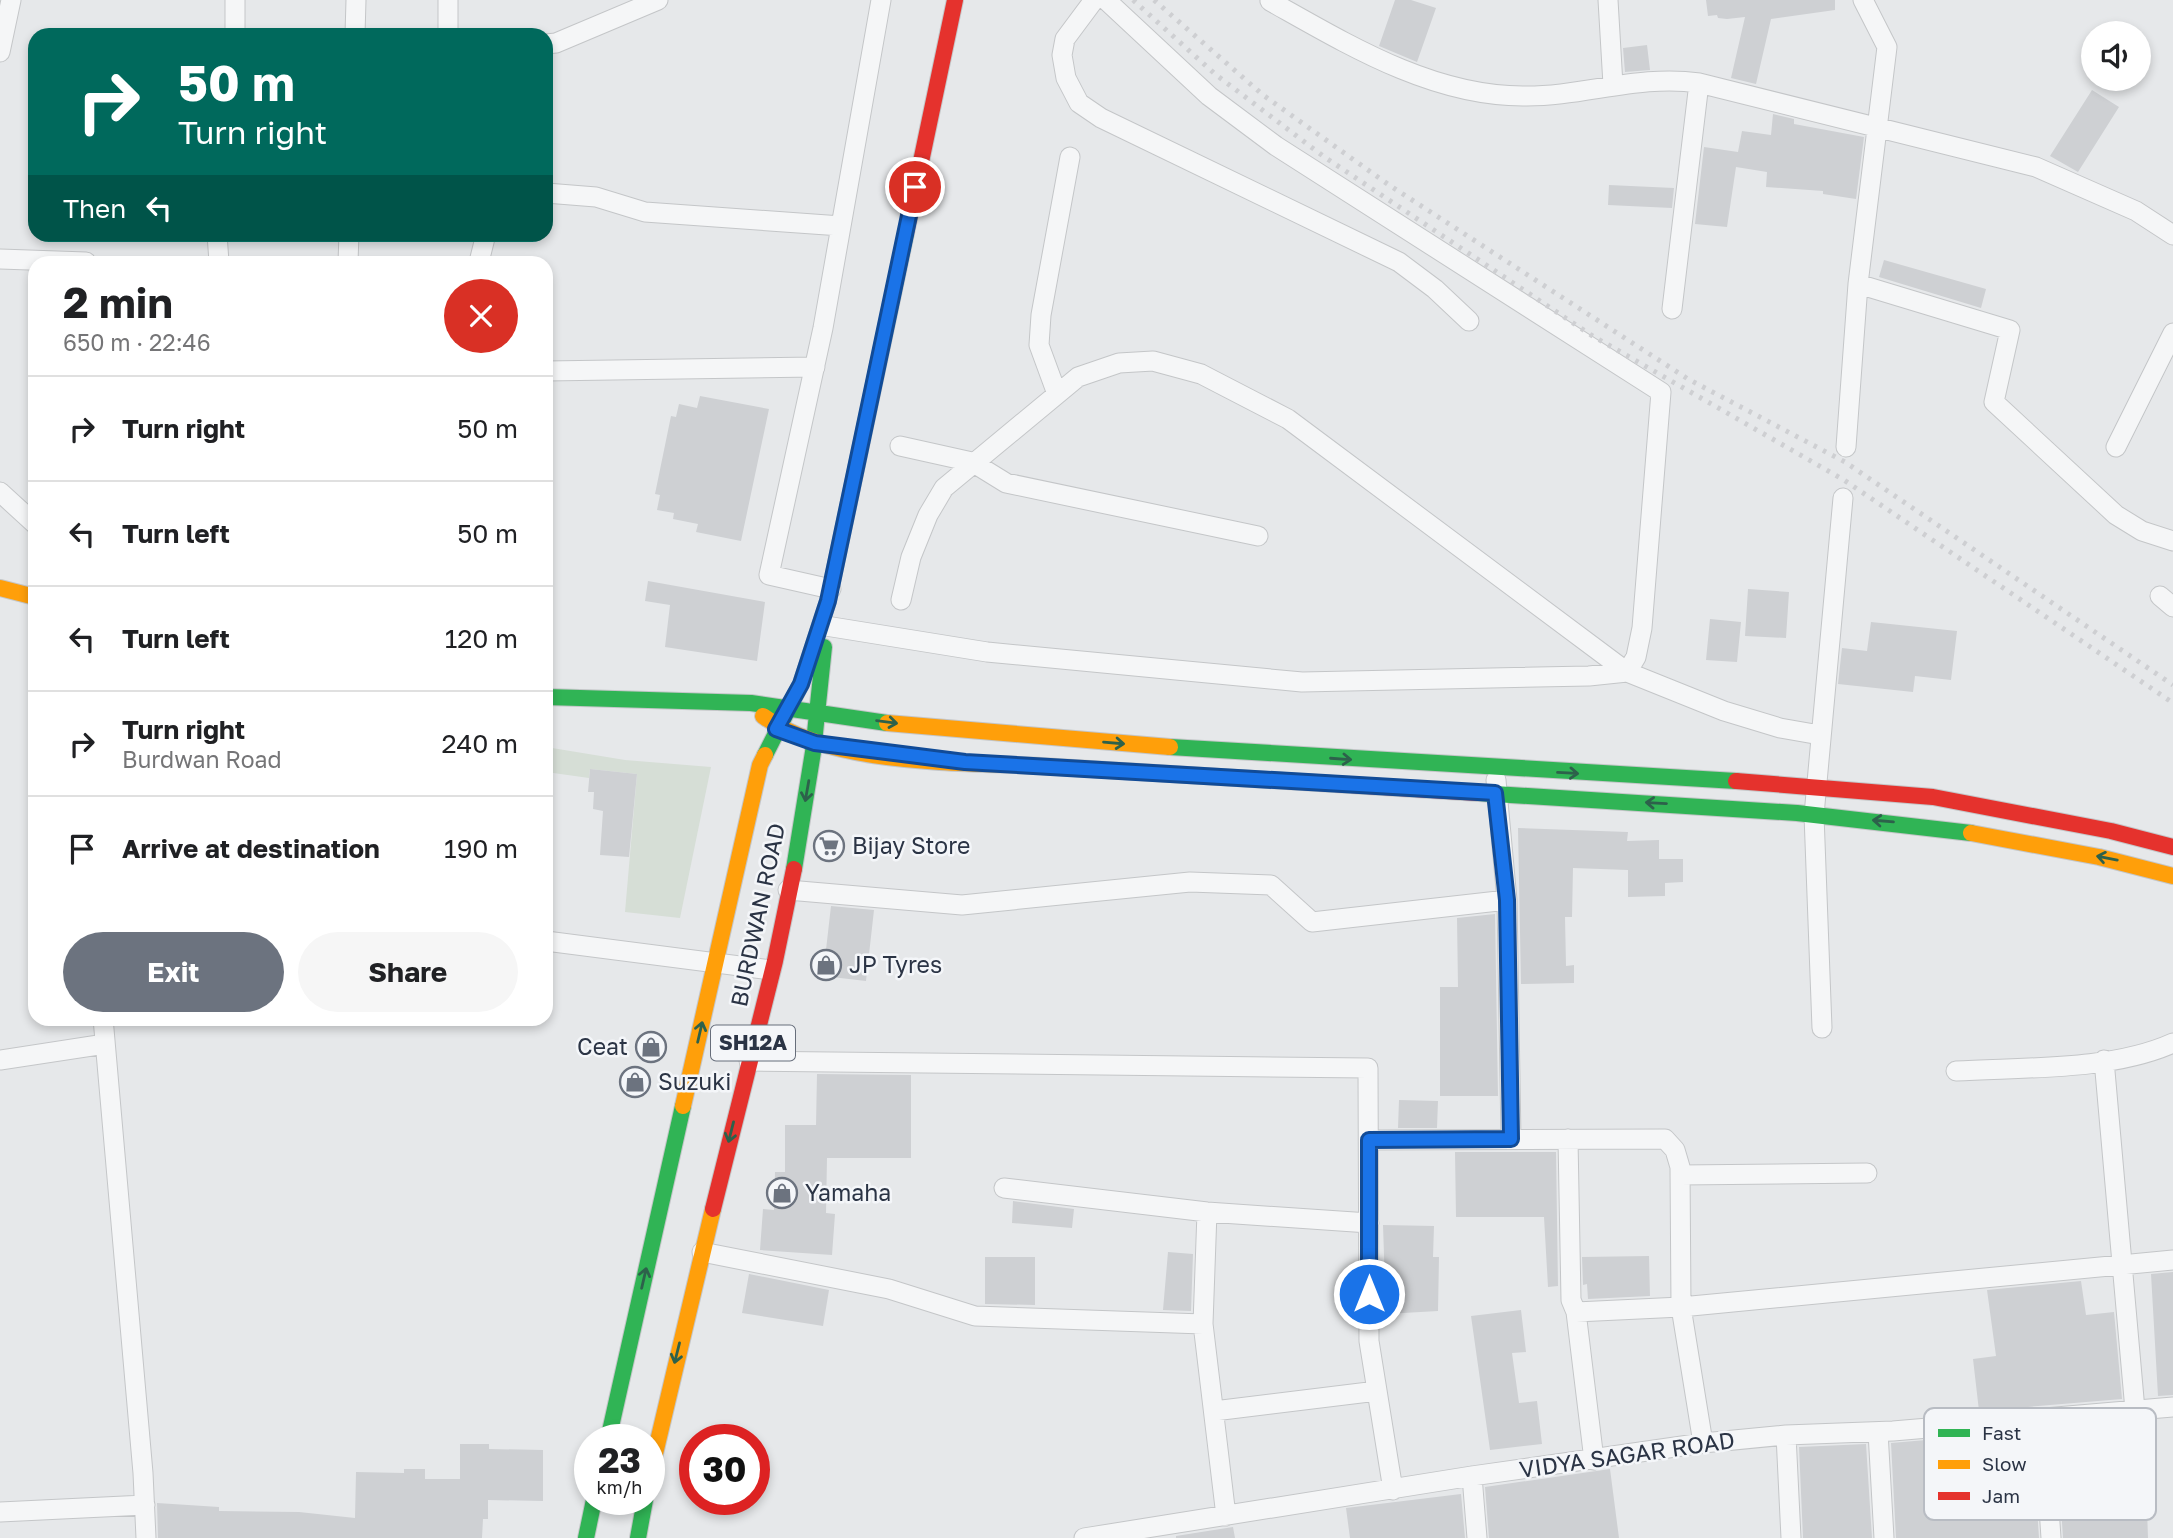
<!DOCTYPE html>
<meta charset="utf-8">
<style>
body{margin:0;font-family:"Golos Text",sans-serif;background:#f6f6f6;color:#202124;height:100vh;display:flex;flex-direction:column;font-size:26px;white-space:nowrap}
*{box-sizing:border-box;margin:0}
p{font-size:23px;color:#757577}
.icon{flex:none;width:38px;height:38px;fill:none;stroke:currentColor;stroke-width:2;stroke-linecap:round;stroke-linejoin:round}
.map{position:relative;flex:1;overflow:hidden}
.drawer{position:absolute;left:28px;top:256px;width:525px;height:770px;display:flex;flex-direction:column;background:#fff;border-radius:21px;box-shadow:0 4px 10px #0003}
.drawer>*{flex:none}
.hud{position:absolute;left:28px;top:28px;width:525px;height:214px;border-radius:21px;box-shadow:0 4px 10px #0003;background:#00695c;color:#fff;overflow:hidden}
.tools{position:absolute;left:2081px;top:21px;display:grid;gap:14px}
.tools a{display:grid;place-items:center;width:70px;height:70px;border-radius:50%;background:#fff;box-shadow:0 4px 10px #0003;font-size:35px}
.speed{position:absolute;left:574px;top:1424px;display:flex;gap:14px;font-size:35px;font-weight:700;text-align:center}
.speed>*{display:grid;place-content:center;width:91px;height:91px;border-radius:50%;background:#fff;box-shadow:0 4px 10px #0003;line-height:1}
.speed small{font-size:18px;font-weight:400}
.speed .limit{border:10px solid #d22;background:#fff;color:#111}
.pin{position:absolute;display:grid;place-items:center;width:60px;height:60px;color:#fff;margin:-30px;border:4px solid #fff;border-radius:50%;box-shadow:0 2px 7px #0007}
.me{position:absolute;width:77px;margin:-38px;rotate:0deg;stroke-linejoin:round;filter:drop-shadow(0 0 5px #0008)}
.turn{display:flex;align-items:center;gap:24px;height:147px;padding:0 35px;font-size:32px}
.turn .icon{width:91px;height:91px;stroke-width:2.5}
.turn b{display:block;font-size:49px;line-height:60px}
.then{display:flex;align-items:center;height:66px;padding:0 35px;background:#0003;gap:14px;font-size:26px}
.round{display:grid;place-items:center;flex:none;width:74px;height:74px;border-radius:37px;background:#f6f6f6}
.head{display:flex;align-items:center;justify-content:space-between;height:119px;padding:0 35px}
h1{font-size:42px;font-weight:700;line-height:52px}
.cta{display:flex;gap:14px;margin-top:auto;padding:14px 35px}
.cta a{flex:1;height:80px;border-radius:42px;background:#6c737f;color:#fff;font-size:28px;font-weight:700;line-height:80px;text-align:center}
.cta a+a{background:#f6f6f6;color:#202124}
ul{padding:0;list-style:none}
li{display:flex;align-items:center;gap:21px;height:105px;padding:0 35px;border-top:2px solid #e0e0e0}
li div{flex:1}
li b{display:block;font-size:26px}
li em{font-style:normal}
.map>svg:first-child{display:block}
.green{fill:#d6ded6}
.building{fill:#ced0d3}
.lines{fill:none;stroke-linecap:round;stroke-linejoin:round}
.street-casing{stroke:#c4c6c8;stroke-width:21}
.fast-casing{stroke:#c4c6c8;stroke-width:18}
.slow-casing{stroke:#c4c6c8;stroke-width:18}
.jam-casing{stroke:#c4c6c8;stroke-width:18}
.street{stroke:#f5f6f7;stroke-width:19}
.fast{stroke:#30b455;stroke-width:16}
.slow{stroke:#ff9f0a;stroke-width:16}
.jam{stroke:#e5322d;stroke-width:16}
.rail{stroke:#cecfd2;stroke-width:5;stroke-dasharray:3.5 7;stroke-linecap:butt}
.oneway{stroke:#2d614b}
.route-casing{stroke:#114b97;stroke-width:18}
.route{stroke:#1a73e8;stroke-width:12}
.labels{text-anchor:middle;stroke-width:5;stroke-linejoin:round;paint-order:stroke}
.shield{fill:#f4f6f9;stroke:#676e7b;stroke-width:2}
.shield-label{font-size:21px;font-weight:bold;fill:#2b3445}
.poi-label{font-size:23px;fill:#2b3445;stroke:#f4f6f9;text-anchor:start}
.street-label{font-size:23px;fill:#2b3445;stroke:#f4f6f9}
.key{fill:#f4f6f9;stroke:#b8bcc3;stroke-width:2}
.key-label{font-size:19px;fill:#2b3445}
</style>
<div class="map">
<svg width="2173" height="1538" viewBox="0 0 2173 1538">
<rect width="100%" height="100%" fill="#e6e8ea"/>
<path class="green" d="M546,747l79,13 86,7 -31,151 -55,-6 12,-138 -47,-5 -1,9 -43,-6z"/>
<path class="building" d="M1395,0h16l25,8 -19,54 -38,-16z
M1706,0h129v10l-64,9 -15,65 -25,-6 14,-61 -18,2 -9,-1 -1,-3 -9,1z
M1647,45l3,25 -25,2 -2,-24z
M2092,90l27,17 -41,65 -28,-16z
M1773,114l21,5v5l70,13 -8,62 -33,-5v-3l-57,-4 1,-15 -31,-5 -9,60 -32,-3 9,-77 34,5 4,-21 29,4z
M1609,185l65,3 -2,20 -64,-3z
M1884,260l102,29 -5,19 -102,-31z
M700,396l69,13 -28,132 -45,-9 2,-8 -25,-5 1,-6 -17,-3 3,-15 -5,-1 16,-78 5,1 3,-13 18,4z
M648,581l117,21 -8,59 -92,-14 5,-42 -25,-4z
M1748,589l41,3 -3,46 -41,-2z
M1710,619l31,3 -4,40 -31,-2z
M1871,622l86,9 -6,49 -36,-4 -2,16 -75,-8 4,-36 25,3z
M590,769l47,5 -8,83 -29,-2 3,-44 -10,-2 1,-17h-6z
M1518,828l110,4 -1,9 32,-1v19h24v23l-18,1v13l-37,1v-27l-55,-2 -1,49h-7l1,49 8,-1v18l-53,1z
M831,906l43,4 -8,71 -43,-5z
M1495,914l3,182h-58v-109h18l-1,-69z
M817,1074l94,1v83h-84l-1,55 9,1 -3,41 -72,-5 3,-41 11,1 1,-38h10v-47h31z
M1399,1100l39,1 -1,27h-39z
M1455,1152h101l2,134 -10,1 -4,-70h-88z
M1013,1201l61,8 -2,19 -60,-5z
M1383,1225l51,1 -1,31h6l-1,54 -52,3z
M1168,1252l25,2 -2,57 -28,-1z
M1649,1256l1,40 -62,3 -1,-15 -4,1 -1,-28z
M985,1257h50v48l-50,-1z
M2173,1272v123l-15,1 -7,-122z
M749,1274l80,16 -6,36 -81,-13z
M2081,1281l5,34 28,-3 8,87 -143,12 -6,-52 23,-3 -9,-66z
M1521,1310l5,42 -14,1 7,50 18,-2 5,43 -52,6 -19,-134z
M2144,1422l4,116h-85l-7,-109z
M2032,1431l7,107h-143l-5,-95z
M460,1444h29v5l54,1v51l-55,-1v19h-5l-1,19h-324l-1,-35 62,4v4l80,1 56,6 1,-46 48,1v-4h21v10h35z
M1866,1444l6,94h-69l-4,-91z
M1610,1469l9,69h-130l-4,-51z
M1461,1494l4,44h-115l-4,-30z
M1233,1527l2,11h-59v-2z"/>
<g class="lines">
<g class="street-casing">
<path id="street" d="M1094,0l-29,39 -3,16 4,23 13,25 22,15 298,144 36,27 34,32
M1608,0l5,85
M1270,1c77,43 161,95 253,95 60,1 116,-22 176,-13l337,84 100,44 37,24
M235,35v-35
M355,35l1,-35
M448,35v-35
M546,44l10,-1 102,-43
M0,52l11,-52
M546,193l50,4 49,15 196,14
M217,234l2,28
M0,259l86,3
M348,262l1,-28
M479,262l7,-28
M1858,284l152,46 -16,72 122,113 26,16 31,10
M1672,309l27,-226
M546,371l269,-4
M1057,394l-18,-49 2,-30 29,-158
M900,446l72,16 34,21 252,53
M1846,447l12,-163 29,-237 -24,-47
M2116,447l57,-114
M0,492l35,32
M831,589l-62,-14 54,-247 58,-328
M2160,596l13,11
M901,600l10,-43 17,-42 16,-27 134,-111 41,-14 34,-2 48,13 87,45 339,253 97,39 56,17 40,7
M826,626l161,26 315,30 287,-6 38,-4 9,-15 6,-29 19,-236 -385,-246 -67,-50 -103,-96
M1496,780l11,120 4,239
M788,890l174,15 228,-23 81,3 41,37 195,-22
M546,941l225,29
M103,1018l40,455 3,65
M1822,1028l-8,-213 29,-317
M0,1060l105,-16
M2104,1060l31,350
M749,1061l619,7 1,273 24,149
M1956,1071c68,-4 155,0 217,-28
M1568,1139l3,161 5,12 18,148
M1369,1140l296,-1 10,11 5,17 1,140 22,136
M1680,1175l187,-2
M1004,1188l203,24 162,11
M1207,1212l-4,112 23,192
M702,1252l187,37 86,27 228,8
M1576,1312l105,-5 492,-47
M1214,1411l163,-20
M2043,1418l8,120
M1878,1432l6,106
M1786,1435l5,103
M1472,1476l5,62
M0,1512l145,-7
M1084,1538l388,-62 231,-33 83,-8 107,-4 280,-24"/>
</g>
<g class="fast-casing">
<path id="fast" d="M546,697l205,6 136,20
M1170,747l566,34
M765,755l36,-71 27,-83 78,-368
M1479,793l318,20 174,20
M794,869l19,-117 11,-105
M608,1440l75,-334
M586,1538l8,-38
M638,1538l7,-38"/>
</g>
<g class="slow-casing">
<path id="slow" d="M0,588l35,9
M763,716c68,50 195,46 278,50 71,4 141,9 212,13
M887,723l283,24
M1971,833l128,24 74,19
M683,1106l77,-341 5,-10
M649,1479l64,-270"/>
</g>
<g class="jam-casing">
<path id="jam" d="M906,233l49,-233
M1253,779l226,14
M1736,781l197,16 178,34 62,16
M713,1209l62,-248 19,-92"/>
</g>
<use href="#street" class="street"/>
<use href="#fast" class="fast"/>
<use href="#slow" class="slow"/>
<use href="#jam" class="jam"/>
<path class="rail" d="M1133,0l82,74 108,82 268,179 253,145 329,223
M1154,0l109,95 126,90 299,194 157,83 328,223"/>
</g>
<defs><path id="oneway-shaft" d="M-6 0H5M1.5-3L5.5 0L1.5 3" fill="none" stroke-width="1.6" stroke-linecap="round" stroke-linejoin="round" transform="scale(1.75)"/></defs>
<g class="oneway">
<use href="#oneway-shaft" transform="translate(887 722) rotate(7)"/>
<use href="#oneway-shaft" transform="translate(1114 743) rotate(5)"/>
<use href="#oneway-shaft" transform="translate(1341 759) rotate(4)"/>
<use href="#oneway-shaft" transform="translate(1568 773) rotate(3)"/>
<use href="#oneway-shaft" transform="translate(807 791) rotate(100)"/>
<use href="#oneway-shaft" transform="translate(1656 803) rotate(-177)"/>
<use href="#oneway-shaft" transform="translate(1883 821) rotate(-175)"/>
<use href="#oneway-shaft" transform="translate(2107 858) rotate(-169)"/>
<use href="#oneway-shaft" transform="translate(700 1032) rotate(-77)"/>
<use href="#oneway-shaft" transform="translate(731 1132) rotate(104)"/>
<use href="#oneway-shaft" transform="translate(644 1278) rotate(-77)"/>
<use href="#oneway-shaft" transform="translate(677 1353) rotate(104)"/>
</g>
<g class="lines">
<g class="route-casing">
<path id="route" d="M915,187l-87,414 -27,83 -25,45 39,14 150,19 530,31 12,107 4,239 -142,1v154"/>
</g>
<use href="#route" class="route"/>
</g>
<defs>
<g id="supermarket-ring" transform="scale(1.575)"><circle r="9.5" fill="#f4f6f9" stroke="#6c737f" stroke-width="1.5"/><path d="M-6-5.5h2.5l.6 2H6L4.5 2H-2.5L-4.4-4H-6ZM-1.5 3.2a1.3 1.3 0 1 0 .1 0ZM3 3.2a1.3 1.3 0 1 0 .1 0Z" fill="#6c737f"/></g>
<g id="shop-ring" transform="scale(1.575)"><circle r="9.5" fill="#f4f6f9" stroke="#6c737f" stroke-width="1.5"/><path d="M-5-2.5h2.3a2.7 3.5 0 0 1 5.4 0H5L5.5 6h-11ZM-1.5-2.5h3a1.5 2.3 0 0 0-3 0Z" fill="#6c737f"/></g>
</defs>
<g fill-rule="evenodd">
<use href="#supermarket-ring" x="829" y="846"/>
<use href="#shop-ring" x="826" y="965"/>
<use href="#shop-ring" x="651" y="1047"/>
<use href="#shop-ring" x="635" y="1082"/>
<use href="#shop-ring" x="782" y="1193"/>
</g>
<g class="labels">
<rect class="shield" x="711" y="1025.5" width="84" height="35" rx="5"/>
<g class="shield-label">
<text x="753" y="1050">SH12A</text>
</g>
<g class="poi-label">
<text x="852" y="854">Bijay Store</text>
<text x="849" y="973">JP Tyres</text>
<text x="628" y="1055" text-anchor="end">Ceat</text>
<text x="658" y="1090">Suzuki</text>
<text x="805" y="1201">Yamaha</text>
</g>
<g class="street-label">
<text transform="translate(758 915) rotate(-78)" y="8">BURDWAN ROAD</text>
<text transform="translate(1627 1455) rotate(-8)" y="8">VIDYA SAGAR ROAD</text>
</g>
</g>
<rect x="1924" y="1408" width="232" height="112" rx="10" class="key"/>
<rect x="1938" y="1429" width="32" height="8" fill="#30b455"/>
<rect x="1938" y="1460" width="32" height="9" fill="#ff9f0a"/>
<rect x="1938" y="1492" width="32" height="8" fill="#e5322d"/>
<g class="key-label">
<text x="1982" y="1440">Fast</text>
<text x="1982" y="1471">Slow</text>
<text x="1982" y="1503">Jam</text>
</g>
</svg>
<div class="tools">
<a><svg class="icon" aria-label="sound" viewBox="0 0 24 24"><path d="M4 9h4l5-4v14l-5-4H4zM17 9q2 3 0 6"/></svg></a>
</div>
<div class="speed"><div>23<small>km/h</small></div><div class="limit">30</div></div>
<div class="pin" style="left:915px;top:187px;background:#d93025"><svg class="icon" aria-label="arrive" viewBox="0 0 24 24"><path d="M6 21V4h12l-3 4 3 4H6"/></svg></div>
<svg class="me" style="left:1369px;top:1294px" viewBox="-20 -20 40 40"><circle r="17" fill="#1a73e8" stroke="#fff" stroke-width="3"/><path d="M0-11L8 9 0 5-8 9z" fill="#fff"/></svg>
<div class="hud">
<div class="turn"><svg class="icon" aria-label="right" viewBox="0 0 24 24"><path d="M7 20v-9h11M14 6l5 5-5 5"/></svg><div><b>50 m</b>Turn right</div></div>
<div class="then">Then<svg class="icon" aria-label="left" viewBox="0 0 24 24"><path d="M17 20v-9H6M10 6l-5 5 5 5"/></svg></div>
</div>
<section class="drawer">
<div class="head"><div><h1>2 min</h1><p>650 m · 22:46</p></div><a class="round" style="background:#d93025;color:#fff"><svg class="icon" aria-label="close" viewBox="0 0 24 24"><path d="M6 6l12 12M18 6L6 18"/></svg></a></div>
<ul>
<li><svg class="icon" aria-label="right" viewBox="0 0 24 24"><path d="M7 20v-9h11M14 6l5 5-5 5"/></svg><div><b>Turn right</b></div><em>50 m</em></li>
<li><svg class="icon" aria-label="left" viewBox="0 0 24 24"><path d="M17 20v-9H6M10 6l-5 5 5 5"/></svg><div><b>Turn left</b></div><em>50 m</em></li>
<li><svg class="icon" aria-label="left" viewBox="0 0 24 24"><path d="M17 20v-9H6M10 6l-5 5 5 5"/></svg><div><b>Turn left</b></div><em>120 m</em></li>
<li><svg class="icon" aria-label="right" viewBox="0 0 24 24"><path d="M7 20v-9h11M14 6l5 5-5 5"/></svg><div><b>Turn right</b><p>Burdwan Road</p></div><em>240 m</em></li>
<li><svg class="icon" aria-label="arrive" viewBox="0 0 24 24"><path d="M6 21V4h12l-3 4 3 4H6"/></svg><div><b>Arrive at destination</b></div><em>190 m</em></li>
</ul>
<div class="cta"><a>Exit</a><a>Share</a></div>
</section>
</div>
